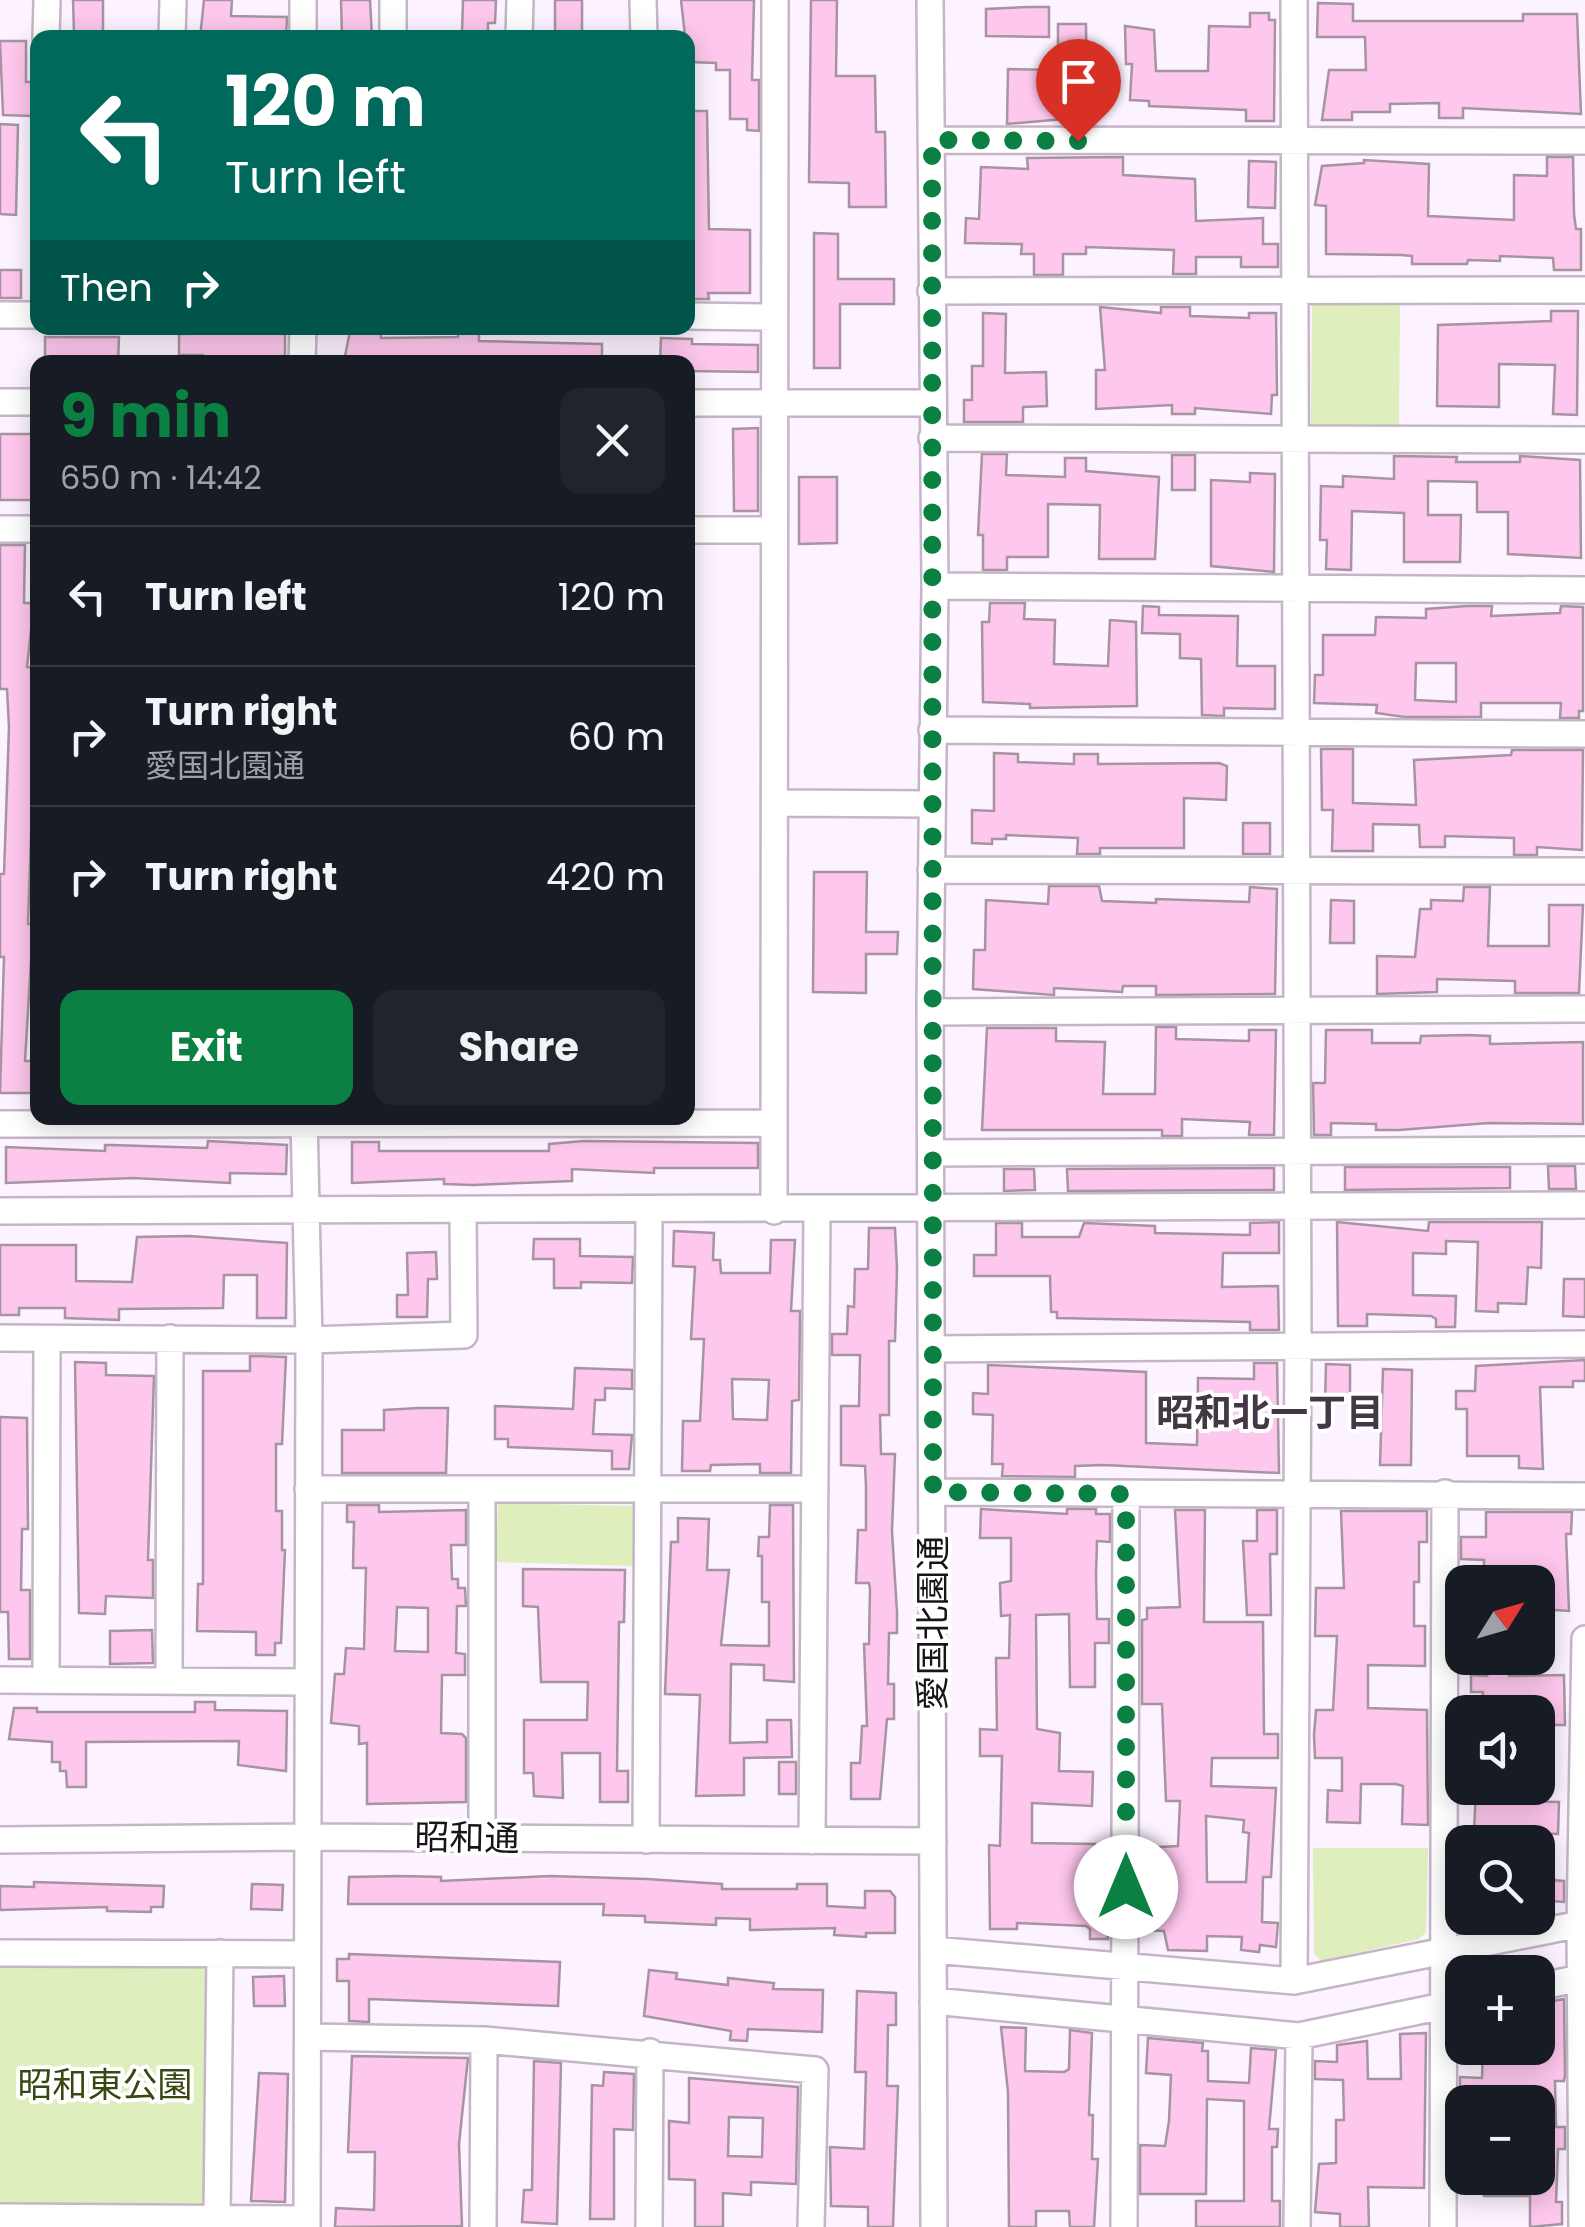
<!DOCTYPE html>
<meta charset="utf-8">
<style>
body{margin:0;font-family:Poppins,"Noto Sans JP",sans-serif;background:#20242c;color:#f1f3f6;height:100vh;display:flex;flex-direction:column;font-size:38px;white-space:nowrap}
*{box-sizing:border-box;margin:0}
p{font-size:32px;color:#9ea1a6}
.icon{flex:none;width:55px;height:55px;fill:none;stroke:currentColor;stroke-width:2;stroke-linecap:round;stroke-linejoin:round}
.map{position:relative;flex:1;overflow:hidden}
.drawer{position:absolute;left:30px;top:355px;width:665px;height:770px;display:flex;flex-direction:column;background:#171b24;border-radius:20px;box-shadow:0 5px 25px #0003}
.drawer>*{flex:none}
.banner{position:absolute;left:30px;top:30px;width:665px;height:305px;border-radius:20px;box-shadow:0 5px 25px #0003;background:#00695c;color:#fff;overflow:hidden}
.needle{width:65px;rotate:53deg}
.fabs{position:absolute;left:1445px;top:1565px;display:grid;gap:20px}
.fabs a{display:grid;place-items:center;width:110px;height:110px;border-radius:20px;background:#171b24;box-shadow:0 5px 25px #0003;font-size:50px}
.pin{position:absolute;display:grid;place-items:center;width:85px;height:85px;color:#fff;margin:-102px -42px;border-radius:50% 50% 50% 0;rotate:-45deg;box-shadow:0 0 10px #0007}
.pin .icon{rotate:45deg}
.me{position:absolute;width:110px;margin:-55px;rotate:0deg;stroke-linejoin:round;filter:drop-shadow(0 0 8px #0008)}
.turn{display:flex;align-items:center;gap:35px;height:210px;padding:0 30px;font-size:45px}
.turn .icon{width:130px;height:130px;stroke-width:2.5}
.turn b{display:block;font-size:70px;line-height:85px}
.then{display:flex;align-items:center;height:95px;padding:0 30px;background:#0003;gap:20px;font-size:38px}
.round{display:grid;place-items:center;flex:none;width:105px;height:105px;border-radius:20px;background:#20242c}
.headline{display:flex;align-items:center;justify-content:space-between;height:170px;padding:0 30px}
h1{font-size:60px;font-weight:700;line-height:75px;color:#0b8043}
.action{display:flex;gap:20px;margin-top:auto;padding:20px 30px}
.action a{flex:1;height:115px;border-radius:20px;background:#0b8043;color:#fff;font-size:40px;font-weight:700;line-height:115px;text-align:center}
.action a+a{background:#20242c;color:#f1f3f6}
ul{padding:0;list-style:none}
li{display:flex;align-items:center;gap:30px;height:140px;padding:0 30px;border-top:2px solid #363941}
li div{flex:1}
li b{display:block;font-size:38px}
li em{font-style:normal}
.map>svg:first-child{display:block}
.green{fill:#deeebc}
.building{fill:#fec7ed;stroke:#a695a0;stroke-width:2.5;fill-rule:evenodd}
.lines{fill:none;stroke-linecap:round;stroke-linejoin:round}
.minor-casing{stroke:#c4b6c6;stroke-width:30}
.minor{stroke:#fff;stroke-width:25}
.route{stroke:#0b8043;stroke-width:18;stroke-dasharray:0 32.4}
.labels{text-anchor:middle;stroke-width:8;stroke-linejoin:round;paint-order:stroke}
.street-label{font-size:35px;fill:#191419;stroke:#fff}
.park-label{font-size:35px;fill:#394712;stroke:#fff}
.neighbourhood-label{font-size:38px;font-weight:bold;fill:#423744;stroke:#fff}
</style>
<div class="map">
<svg width="1585" height="2227" viewBox="0 0 1585 2227">
<rect width="100%" height="100%" fill="#fdf2ff"/>
<path class="green" d="M1312,301l88,2 -1,122 -88,-1z
M498,1503l137,3 -1,60 -138,-4z
M1313,1848h115l-2,84 -7,7 -98,22 -7,-7z
M0,1960h212l-4,249h-208z"/>
<path class="building" d="M73,0h30v38h-21v-6h-8z
M204,0h28l-1,16 56,1 -1,21h-86z
M341,0h29l2,38h-30z
M463,0h33l-1,23h-7v10h-26z
M555,0h27v34h-27z
M681,0h73l-2,80h7v51l-12,-1v-11h-17v-49h-14v-7l-28,-1z
M811,0h26l-1,76h39l1,56h9l1,75h-37v-24l-40,-1z
M1318,3l35,1v17h170v-7h54l4,100 -118,-6v10h-24v-15l-49,1v8h-38v8h-30l7,-50h37l-1,-33h-48z
M1029,7h20v30l-63,-1v-27z
M1250,13h19v7h6l-1,101h-28v-11l-97,-4v-5l-19,-1 2,-36h-6l-1,-38 29,4 2,41h52l1,-45 41,1z
M1058,24h28l1,93 -80,7 1,-55 50,1z
M0,41h26v41h7l-1,34 -29,-1z
M688,111h19l2,118 41,1v63h-42l1,6h-21z
M0,124l18,1 -2,90 -16,-1z
M1123,157v18l72,4 1,42 67,-3v26h15v23h-37v-10h-45v17h-23l1,-24 -88,-3v7h-23v21h-29v-21h-13l1,-10 -57,-1 1,-25 13,1 2,-52 47,2 -1,-11z
M1547,157h26l1,57 2,15h5v41h-27l-1,-12 -53,-2v5l-32,-1 -1,4h-55v-8l-11,-1 -75,-1v-48l-11,-1 7,-39 42,-3v-3l65,4 -1,52 86,4v-45l33,1z
M1249,161l27,1 -1,46 -27,-1z
M814,233l24,1v45h56v25h-54v64h-26z
M0,270h21v28h-21z
M1100,307l61,6v-6h29v9l59,2v-5h27l1,82h-5l-1,19 -76,-6v6h-23v-9l-76,4v-39h9z
M1551,311h27l-1,104 -24,-1 2,-49 -56,-1v43l-62,-1 1,-81 113,-4z
M983,313l23,1 -1,59 41,-1 1,34 -24,1v15h-59v-22h8v-34h11z
M350,331l31,1v6l77,-1v-6h21v10l123,3v18h-252l-6,-1z
M285,332v30h-81l-1,-7h-24v-21z
M45,337h74l-1,25h-73z
M661,338l31,1v5l66,1v27l-70,-1v-9h-28z
M758,428v83h-24l-1,-82z
M0,434h38v66h-38z
M982,454h25l-1,21 59,2v-19h21v13l73,6 -4,82h-56l1,-54 -52,-1v53h-41v13h-24v-35h-5z
M1172,455h23v35h-23z
M1394,456l63,1 -1,5h64v-6l60,4 1,98 -73,-4v-42h-31v-30l-49,-1v34h33l-1,47h-56v-49l-52,-2 -1,59 -25,-1 1,-29h-7l1,-54 22,1v-11l51,3z
M1250,473l25,1 -1,98 -63,-6v-86l39,2z
M799,477h38v66l-38,1z
M0,545h25l-1,58h10l-7,64h4l2,110 -5,147h4v21l-7,116h7v32h-32l4,-136h-4v-83h4l5,-147 -2,-38h-7z
M990,603h35l-1,16 31,1 -1,44 54,2 2,-46 26,2 1,84 -107,2v-4l-47,-2 -1,-80h7z
M1143,606l16,1v8l79,1 -1,50h38v43l-51,-1v8l-22,-1 -1,-56 -21,-1v-24l-38,-1z
M1467,606h25l-1,10 69,-3 1,-7 22,1v104h-4v7h-19l1,-15h-80v14h-76l-29,-4 1,-8 -63,-2 1,-28h8v-40h52l1,-18 50,1v-9zM1416,663h40v39l-41,-2z
M1321,749h32v54l63,2 -2,-45 97,-5 1,-5h71l-1,100 -45,-3v8h-23v-17l-69,-2v11h-25l-1,-22 -46,-1v27h-41l1,-41h-11z
M994,753l24,1v8l56,2v-10h24v10l121,-1 8,3 -1,34 -42,-2v50h-84v6h-23l1,-16 -72,-3v4h-14v5l-20,-1v-33l22,1z
M1243,823h27v31h-27z
M814,872h53l-1,60h32l-1,22h-31v39l-53,-1z
M1049,886h50l3,15 54,2v-4l93,3 1,-15 27,2 -2,105 -119,1v-9h-33l-1,6 -68,-4v7l-81,-6 1,-39h11l1,-50 62,4z
M1464,887h26l-2,59h61v-41h34l-4,88h-64v-12l-78,-2v13l-60,2v-38l38,1 5,-48h11v-9l32,1z
M1331,900l23,1v42h-24z
M1156,1027h20v12l73,2v-11h27l-2,105h-25l1,-13 -68,-3v17h-20v-6h-180l5,-102h69v13l49,1 -2,52h52z
M1326,1030h46v13h48l1,-7 47,-1 22,1v8l93,-2v82l-94,-1 -90,7h-23v-6l-45,-1v12h-17l-1,-52h12z
M208,1141l79,4 -1,29 -56,-1v10l-97,-5 -127,5v-36l99,4v-6h6l96,3z
M584,1141l174,2v25h-104v5l-82,-4v12l-99,4 -29,-1v-5l-92,4v-41h27v9h170v-7z
M1548,1166h27l1,23h-27z
M1345,1167h165v21l-165,2z
M1274,1168v22l-206,1 -1,-22z
M1004,1169h30l1,21 -31,1z
M1279,1222v31h-56l-1,34 56,-1 1,44h-29v-8l-193,-4v-6h-6l-1,-36h-76v-21h22v-32h26v14h57l5,-14 71,3v7l95,2v-12z
M1337,1222l91,9 1,-9h113l-1,46 -13,-1 -2,37 -28,-1v9l-22,-1 2,-69 -32,-1v13l-33,-1v42l43,1 -1,31h-19v-8l-5,-3 -64,-2v12h-29z
M869,1228h26l2,41 -2,72h-6v74h-9l1,39h14l-3,77 5,81v21h-8l-1,51h6v35h-7l-7,80h-29v-36h9l2,-37h5l-3,-82h5l1,-55 -1,-6h-13l2,-53h8v-44l-1,-20 -24,-1v-59h18l1,-51h-28v-21h15l1,-28 6,1 1,-38h13z
M674,1231l40,2 -1,27h7l1,13h49l1,-33h24l-4,71h9l-1,89 -7,1 -1,72h-31v-9l-49,1 -1,6h-28l1,-50h17l4,-82h-13l4,-72 -22,-1zM732,1379l37,1 -2,40 -34,-1z
M189,1236l98,7 -1,75h-29v-43h-33l-1,33 -104,1v11l-54,-2v-10h-46v7h-19v-70h76v36l56,1 5,-45z
M534,1239h46v17l53,1 -1,26 -51,-1v6h-27v-29h-21z
M436,1252l1,27h-9l-1,38h-30v-22h11l-1,-42z
M1564,1279h21v38l-22,-1z
M250,1356l36,1 -4,87h-6v67h6v39h3l-4,93h-6v12h-19v-23l-59,-1 1,-47h5v-213h47z
M1585,1360v21h-12v6h-33l3,82 -24,-1v-12h-52v-47h-11v-18h19l1,-25z
M75,1362l31,1v12l48,1 -6,184h5v38l-47,-2 -1,18 -26,-1z
M1254,1363h23l2,110 -176,-8 -28,1v11l-73,-1 1,-12h-11l1,-49 -20,-1v-21l15,1v-29l158,7v71l51,2 1,-67 56,1z
M1326,1364l24,1v39h-25z
M575,1368l57,2v19l-27,-1v12h-10l-2,34 39,1 -3,34h-17v-18l-104,-4v-8h-13v-33l78,3z
M1383,1369l29,1 -1,95h-31z
M419,1408h29l-2,65h-104v-43h42v-20z
M0,1417l27,1 1,111h-6l-1,61h9v69h-21l-1,-47h-8z
M347,1505h32v7l87,-2v35h-15l1,34h6v9h7l1,18h-9l-1,47 9,1v21h-23l-1,58 21,1 4,4v64l-99,2v-61l-8,1v-18l-28,-3 4,-49h9l2,-26 18,1 2,-81h-13l1,-46h-7zM397,1607l31,1v44l-33,-1z
M770,1505h23l1,177 -30,-2v-15l-33,-1 -1,79 37,-1v-22h24l1,37 -48,1v37l-48,1 4,-101 -35,-1 6,-152h7v-24l31,1 -2,51h22l-8,75 48,1v-44h-7v-46h-4l1,-19h10z
M981,1509l86,5v-5h29v5h14v28l-13,-1 -1,34 1,44h12v24h-14v44h-25l-1,-73 -33,1 1,114 23,4 -1,38 34,1 -1,34 -60,-3v40l63,1 -1,5 12,1 2,89h-18v-10l-4,-3 -69,-3v6h-27l-1,-84 11,1 2,-90h-22v-27l17,1 -1,-72h13l1,-43 -9,1 -1,-33 11,-2v-43h-31z
M1175,1510h30l-1,112h59l1,112h14v24h-66l-1,28 65,2 -5,89h-8l-1,45 16,1 -2,24 -16,-2 -1,7 -18,-2 1,-13 -35,-1v15l-39,-1 -4,-19 -23,-1v-82l37,-2 2,-45h-14l-4,-97h-20v-84l5,-1v-11l33,-1zM1206,1816l38,4 -1,12 6,1 -3,49h-39z
M1257,1510h20v44h-7l1,61h-24l-4,-74h14z
M1341,1511h86v31h-8v40h-5v44h11v40l-57,-1v43l59,2 1,115 -26,-1 1,-38 -7,-2h-35l-1,39 -33,-1 1,-32 14,1v-33h-27l-1,-23 2,-25h17l4,-74h-22l1,-48h28z
M1486,1512h86l-1,22h-5l3,77 -29,-2 1,-27h-57v-22l-23,-1v-22h25z
M523,1569l102,1 -1,52h-5l-2,149h11v31h-28v-49h-38l1,45 -29,-2 -1,-23h-9v-53h63l1,-38h-47l-3,-75 -15,-1z
M152,1630l1,33 -43,1v-33z
M1487,1658h22v18l55,-1 1,50h-27v-15l-56,-1 1,-17h-12v-17l16,1z
M195,1702h20v8l72,1 -1,60 -48,-6 1,-24 -153,1v45h-19l-1,-16h-6v-9h-8v-20l-43,-3 5,-31h23v4h158z
M779,1762h17v32h-17z
M1476,1788h35v13l48,1 -1,32 -84,-1z
M400,1876l41,1v4l109,-5 97,3 75,5v5h75v-5h30v22l38,2v-17h25l5,6v36h-29v4l-32,-2 1,-7 -85,2v-11l-34,-1v7l-71,-3v-6l-42,-1 1,-11h-256l1,-27z
M1538,1879l26,2v21l-26,-2z
M34,1882l130,4 -1,21h-12v5l-44,-1v-4l-107,3v-24l34,1z
M252,1884l31,1 -1,25 -31,-1z
M349,1954l211,8 -2,44 -189,-7v23l-20,-1v-40h-12v-22h12z
M649,1970l28,3 -1,6 52,6v-7l46,5 -1,6 50,1 -1,42 -74,-3 -1,12 -17,-1 1,-9 -87,-15z
M284,1976l1,30h-31l-1,-29z
M857,1991l39,2v32h-8l-1,61h11l-5,141h-25v-20l-37,-1 -1,-59 34,2 2,-77h-11z
M1564,1999l1,76 -1,6h-9l1,46h9v22h-7l-2,53h6v22l-32,3v-31h-46v-18h54v-76h-76l-2,21v-46l22,1 1,-30 59,1v-46z
M1001,2027l25,1 -1,43 39,1 5,-3 1,-39 22,3 -3,82h4l-1,44h6l-4,68h-24l-1,-16h-33v16h-27l-1,-135z
M1426,2033l-2,155 -56,-1 1,40h-29v-13l-25,-2 4,-48 17,-1v-43h8l-1,-40 -28,-1v-18l22,1v-17l30,-4 1,38h33l-1,-45z
M1148,2038l55,5 -1,8h6v30l41,2 2,-35 25,2 -7,79h9l-1,18h-5v54h8v26h-84v-26h48v-100l-37,-2 -1,95h-66v-49l25,1 4,-25 2,-46 -25,-2z
M352,2056l116,2 -9,86 3,82 -127,1 1,-19 38,2 1,-58h-27z
M534,2061l27,2 -4,161 -35,-2 2,-32h8z
M604,2072l30,2 -1,56 -19,-1v90h-24l2,-134 11,1z
M259,2073l29,1 -3,128 -34,-1z
M689,2078l109,9 -2,97 -45,-2v13l-28,-2v34h-28v-47l-26,-1v-58l20,2zM729,2117l34,1 -1,39 -34,-1z"/>
<g class="lines">
<g class="minor-casing">
<path id="minor" d="M303,0v38
M393,0v38
M643,0l1,38
M930,0l5,586 -5,416 4,1225
M46,38l1,-38
M172,38l1,-38
M519,38l1,-38
M931,140l654,1
M931,291l654,-1
M0,315h38
M688,316l85,1
M302,362l1,-34
M0,402h38
M688,403h243
M932,438l653,2
M0,529h38
M688,530h85
M935,586l650,4
M932,730l653,4
M776,803l156,1
M931,870l654,1
M930,1012l655,-3
M304,1118l5,222 -2,887
M0,1124l773,-1
M931,1153l654,-3
M0,1211l1585,-6
M774,1211l1,-1211
M0,1338l309,2 155,-5 -1,-123
M932,1349l653,-5
M308,1489h507
M933,1492l652,4
M0,1680l307,2
M46,1680l1,-341
M169,1680l1,-342
M482,1838v-347
M0,1840l306,-3 627,4
M646,1840l3,-629
M812,1841l5,-630
M933,1950l361,31 286,-57
M0,1953l306,1
M1294,1981l4,-633 -4,-1348
M1538,1987l42,-9
M933,2001l366,35 163,-34
M308,2037l176,3 331,30 -4,157
M217,2216l3,-263
M0,2217l307,2
M483,2227l1,-187
M649,2227l1,-175
M1124,2227l2,-733
M1297,2227l2,-191
M1443,2227l2,-734
M1582,2227l-2,-303 5,-285"/>
</g>
<use href="#minor" class="minor"/>
</g>
<g class="lines">
<path class="route" d="M1078,141l-146,-1 1,1352 193,2v393"/>
</g>
<g class="labels">
<g class="street-label">
<text transform="translate(933 1623) rotate(-90)" y="12">愛国北園通</text>
<text transform="translate(467 1838) rotate(1)" y="12">昭和通</text>
</g>
<g class="park-label">
<text x="105" y="2097">昭和東公園</text>
</g>
<g class="neighbourhood-label">
<text x="1270" y="1426">昭和北一丁目</text>
</g>
</g>
</svg>
<div class="fabs">
<a><svg class="needle" viewBox="-14 -14 28 28"><path d="M0-13l5 13h-10z" fill="#e53935"/><path d="M0 13l5-13h-10z" fill="#9ea1a6"/></svg></a>
<a><svg class="icon" aria-label="sound" viewBox="0 0 24 24"><path d="M4 9h4l5-4v14l-5-4H4zM17 9q2 3 0 6"/></svg></a>
<a><svg class="icon" aria-label="search" viewBox="0 0 24 24"><circle cx="10" cy="10" r="6"/><path d="M15 15l6 6"/></svg></a>
<a>+</a>
<a>−</a>
</div>
<div class="pin" style="left:1078px;top:141px;background:#d93025"><svg class="icon" aria-label="arrive" viewBox="0 0 24 24"><path d="M6 21V4h12l-3 4 3 4H6"/></svg></div>
<svg class="me" style="left:1126px;top:1887px" viewBox="-20 -20 40 40"><circle r="19" fill="#fff"/><path d="M0-13L10 11 0 6-10 11z" fill="#0b8043"/></svg>
<div class="banner">
<div class="turn"><svg class="icon" aria-label="left" viewBox="0 0 24 24"><path d="M17 20v-9H6M10 6l-5 5 5 5"/></svg><div><b>120 m</b>Turn left</div></div>
<div class="then">Then<svg class="icon" aria-label="right" viewBox="0 0 24 24"><path d="M7 20v-9h11M14 6l5 5-5 5"/></svg></div>
</div>
<section class="drawer">
<div class="headline"><div><h1>9 min</h1><p>650 m · 14:42</p></div><a class="round"><svg class="icon" aria-label="close" viewBox="0 0 24 24"><path d="M6 6l12 12M18 6L6 18"/></svg></a></div>
<ul>
<li><svg class="icon" aria-label="left" viewBox="0 0 24 24"><path d="M17 20v-9H6M10 6l-5 5 5 5"/></svg><div><b>Turn left</b></div><em>120 m</em></li>
<li><svg class="icon" aria-label="right" viewBox="0 0 24 24"><path d="M7 20v-9h11M14 6l5 5-5 5"/></svg><div><b>Turn right</b><p>愛国北園通</p></div><em>60 m</em></li>
<li><svg class="icon" aria-label="right" viewBox="0 0 24 24"><path d="M7 20v-9h11M14 6l5 5-5 5"/></svg><div><b>Turn right</b></div><em>420 m</em></li>
</ul>
<div class="action"><a>Exit</a><a>Share</a></div>
</section>
</div>
